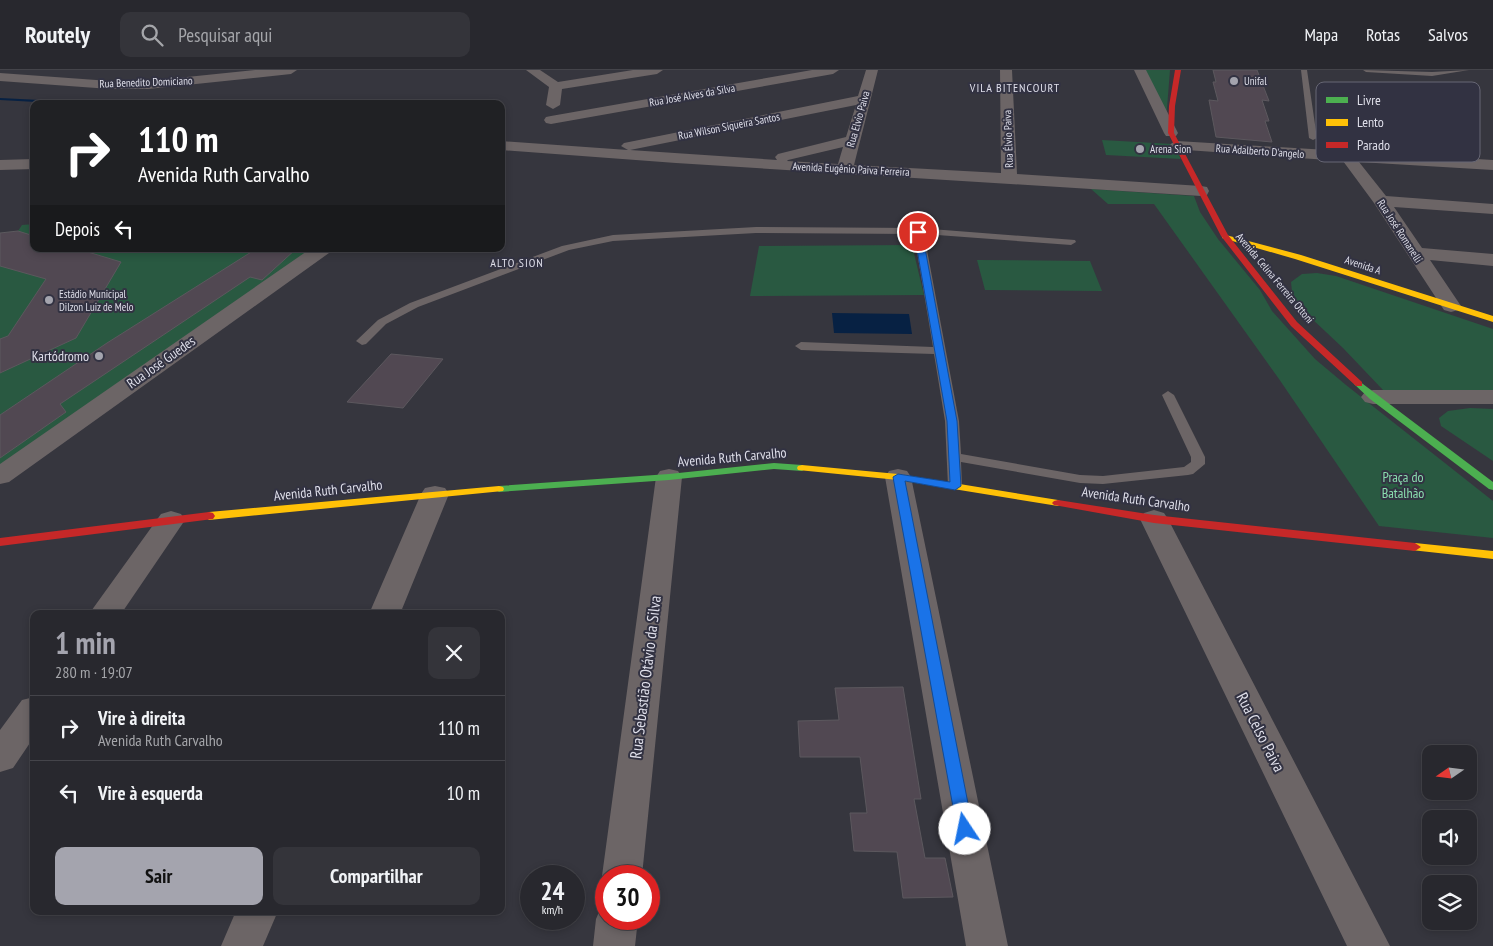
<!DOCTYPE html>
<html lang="pt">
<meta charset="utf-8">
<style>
body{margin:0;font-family:"PT Sans Narrow",sans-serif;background:#34343a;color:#f1f3f6;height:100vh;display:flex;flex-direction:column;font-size:19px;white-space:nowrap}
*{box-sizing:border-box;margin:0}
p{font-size:16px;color:#a5a6aa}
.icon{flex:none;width:28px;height:28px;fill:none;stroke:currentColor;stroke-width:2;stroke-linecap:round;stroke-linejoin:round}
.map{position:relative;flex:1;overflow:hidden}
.drawer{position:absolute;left:30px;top:540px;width:475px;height:305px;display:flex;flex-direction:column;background:#28282e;border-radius:10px;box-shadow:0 2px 8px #0003,0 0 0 1px #44444a}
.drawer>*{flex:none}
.top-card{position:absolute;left:30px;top:30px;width:475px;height:152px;border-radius:10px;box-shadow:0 2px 8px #0003,0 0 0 1px #44444a;background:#202124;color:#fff;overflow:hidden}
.needle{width:32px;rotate:256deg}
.controls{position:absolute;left:1422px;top:675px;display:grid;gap:10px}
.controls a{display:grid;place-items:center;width:55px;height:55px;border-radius:10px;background:#28282e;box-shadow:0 2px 8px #0003,0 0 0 1px #44444a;font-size:25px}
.speed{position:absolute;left:520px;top:795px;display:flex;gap:10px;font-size:25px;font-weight:700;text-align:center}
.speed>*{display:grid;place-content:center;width:65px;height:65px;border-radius:50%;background:#28282e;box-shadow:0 2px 8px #0003,0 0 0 1px #44444a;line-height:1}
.speed small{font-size:12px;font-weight:400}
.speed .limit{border:8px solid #d22;background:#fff;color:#111}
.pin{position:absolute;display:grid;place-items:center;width:42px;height:42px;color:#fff;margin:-21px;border:2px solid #fff;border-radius:50%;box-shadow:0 1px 5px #0007}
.me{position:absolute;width:55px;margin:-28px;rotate:349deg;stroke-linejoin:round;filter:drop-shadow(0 0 4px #0008)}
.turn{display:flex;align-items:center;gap:18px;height:105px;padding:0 25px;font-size:22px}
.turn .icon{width:65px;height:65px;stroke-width:2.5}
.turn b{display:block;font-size:35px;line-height:42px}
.then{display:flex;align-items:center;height:48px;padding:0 25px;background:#0003;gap:10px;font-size:19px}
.round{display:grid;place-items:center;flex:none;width:52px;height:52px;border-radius:10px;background:#34343a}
.head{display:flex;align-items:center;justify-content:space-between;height:85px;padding:0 25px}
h1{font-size:30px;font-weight:700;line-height:38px;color:#a4a4ae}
.cta{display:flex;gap:10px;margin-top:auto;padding:10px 25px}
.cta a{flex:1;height:58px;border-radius:10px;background:#a4a4ae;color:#111;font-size:20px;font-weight:700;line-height:58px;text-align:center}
.cta a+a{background:#34343a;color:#f1f3f6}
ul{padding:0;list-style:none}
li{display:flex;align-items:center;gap:15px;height:65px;padding:0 25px;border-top:1px solid #44444a}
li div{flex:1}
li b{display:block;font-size:19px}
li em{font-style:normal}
header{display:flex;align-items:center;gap:30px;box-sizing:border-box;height:70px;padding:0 25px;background:#28282e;border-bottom:1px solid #44444a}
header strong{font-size:24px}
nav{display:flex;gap:28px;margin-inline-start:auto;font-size:18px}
.search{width:350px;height:45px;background:#34343a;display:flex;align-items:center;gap:12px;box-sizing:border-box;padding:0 18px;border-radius:10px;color:#a5a6aa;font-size:19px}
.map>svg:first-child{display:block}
.green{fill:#295941}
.water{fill:#072143}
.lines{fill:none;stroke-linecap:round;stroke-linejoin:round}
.stream{fill:#072143;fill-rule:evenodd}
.building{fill:#514852;stroke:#5c585e}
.lane{fill:#6c6566;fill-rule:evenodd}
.street{fill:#6c6566;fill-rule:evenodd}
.fast{fill:#4caf50;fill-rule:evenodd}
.slow{fill:#ffc107;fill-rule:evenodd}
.jam{fill:#c62828;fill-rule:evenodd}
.route{fill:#1a73e8;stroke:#114b97}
.poi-dot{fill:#a4a4ae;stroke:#323242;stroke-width:2}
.labels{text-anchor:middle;stroke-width:4;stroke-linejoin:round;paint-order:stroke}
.far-poi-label{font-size:11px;fill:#dfdfea;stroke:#323242;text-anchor:start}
.far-street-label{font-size:11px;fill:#dfdfea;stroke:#323242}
.far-neighbourhood-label{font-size:12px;letter-spacing:1px;fill:#dfdfea;stroke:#323242}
.poi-label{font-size:14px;fill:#dfdfea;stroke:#323242;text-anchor:end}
.street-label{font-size:14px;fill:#dfdfea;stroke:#323242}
.park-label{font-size:14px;fill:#8adeaf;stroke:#323242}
.near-street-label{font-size:16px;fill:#dfdfea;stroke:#323242}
.key{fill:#323242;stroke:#666674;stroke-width:1}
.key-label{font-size:14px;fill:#dfdfea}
</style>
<header>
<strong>Routely</strong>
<div class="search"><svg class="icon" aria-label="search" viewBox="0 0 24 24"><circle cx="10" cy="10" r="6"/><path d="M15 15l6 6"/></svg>Pesquisar aqui</div>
<nav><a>Mapa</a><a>Rotas</a><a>Salvos</a></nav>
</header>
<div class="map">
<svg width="1493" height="876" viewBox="0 0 1493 876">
<rect width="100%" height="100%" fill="#36363e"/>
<path class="green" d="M1141,0h29l-4,51z
M1102,70l71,4 8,15 -75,-4z
M1091,119l103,7 6,16 18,27 42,51 12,21 43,48 31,26 147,116v37l-114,-12 -100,-147 -125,-175h-46z
M34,154v25h278l-312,220v-236l18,-2 4,-6z
M912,175l12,50 -174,1 9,-50z
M977,190l113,1 12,30 -117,-1z
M1317,203l19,3 157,53v62l-110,-1 -40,-42 -50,-47 -2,-19 11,-8z
M1470,338l23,1v52l-52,-35 -2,-8 9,-7z"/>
<path class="water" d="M832,243l77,1 3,20 -78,-1z"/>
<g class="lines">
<path class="stream" d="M0,28l100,5 2,1h-29l-73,-4z"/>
</g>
<path class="building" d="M1213,0h44l12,31 -7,-1 7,21h-4l7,21 -56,-5 -7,-37 9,1 -5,-19h3z
M18,161l16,5v13h44l43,13 -45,76 -76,35v-34l8,-3 38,-57 -46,-13v-33z
M256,179h40l-34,31 -12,-3 -190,127 6,8 -66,46v-43l107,-72z
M391,284l52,5 -40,49 -56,-6z
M903,617l18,112h-7l11,59h20l8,39 -50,1 -6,-46 -43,-1 -4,-38h17l-7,-56h-60l-2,-36 41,-1 -4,-32z"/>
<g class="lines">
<path class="lane" d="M1301,0h6l10,68 -4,2 -4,-2z
M1363,0l69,2 37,-2 -37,6 -66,-4z
M756,157l162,1 157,12 1,2 -5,3 -147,-11 35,187 2,33 119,21 23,1 81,-9 7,-5v-5l-29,-62 6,-4 6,4 31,62v7l-12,10 -5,1 -85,9 -23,-1 -119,-21 1,24 -2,3h-10l-2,-3 -3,-65 -11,-67 -133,-4 -6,-4 6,-4 132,5 -19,-113 -158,-1 -143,8 -44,9 -151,57 -32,17 -20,20 -4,1 -6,-4 22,-21 32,-17 152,-57 51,-11z"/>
<path class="street" d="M255,0h42l-6,4 -143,15h-38l-110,-8v-8l110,8h38z
M526,0h14l18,12 75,-12h30l-6,4 -95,15 -2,16 -7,4 -7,-4 3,-18z
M812,0h27l-6,4 -282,50 -5,-1 -2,-3 2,-3 5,-1z
M866,0h12l-24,95 147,8 -1,-103h12l5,104 184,12 6,1 2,4 -2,4 -6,1 -525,-33 -175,-13v-9l127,9 -7,-4 3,-3 234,-47zM856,35l-10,32 -68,17 -3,3 2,3 -147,-10zM843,77l-5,17 -51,-3 1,-1z
M1134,0h12l32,63 -2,3h-10l-2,-3z
M1177,71l316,19v10l-134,-8 27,34 107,8v10l-99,-7 28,41 71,6v12l-63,-6 31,46 -3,4 -7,2 -7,-2 -70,-107 -31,-42 -171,-12 -3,-3 3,-3z
M34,89v10l-34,1v-10z
M310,179h21l-2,4 -320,229 -9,2v-20z
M1373,320h120v14h-120l-8,-2 -4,-5 4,-5z
M669,399l9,2 4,6 -40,399h-36v10l-4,-10 54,-399 4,-6z
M898,399l9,2 4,6 97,469h-42l-81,-469 4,-6z
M435,416l10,2 4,6 -49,120h-31l52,-120 4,-6z
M1154,440l10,3 4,6 222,427h-43l-207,-427 4,-6z
M171,441l10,3 4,6 -64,94h-32l72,-100z
M34,627v40l-21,31 -13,4v-42l22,-30z
M606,833v16h32l-3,27h-42l3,-27 6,-14z
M236,841h42l-15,35h-42z"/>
<path class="fast" d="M1359,311l134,101v8l-4,-1 -119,-90 -16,-15z
M774,393l28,2 5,3 -5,3 -28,-2 -105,11 -170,12 -5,-3 5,-3 170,-12z"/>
<path class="slow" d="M1222,164l79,21 192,61v6l-198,-63 -73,-21z
M802,395l96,9 160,26 6,3 -6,3 -160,-26 -100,-10 -1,-2 1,-2z
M499,416l4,1 1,2 -1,2 -294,29 -6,-4 6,-4z
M1415,473l78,8v8l-82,-9 -2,-3 2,-3z"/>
<path class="jam" d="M1175,0h6l-6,36 -1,27 54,102 69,87 65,60v4h-6l-65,-60 -70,-90 -53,-103 1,-27z
M1058,430l96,15 261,28 6,4 -6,4 -261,-28 -100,-18 -2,-2 2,-2z
M209,442l4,1 2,3 -2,3 -213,27v-8z"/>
</g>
<path class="route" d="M918,159l4,3 35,189 4,65 -6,4 -50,-9 68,348 -3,5 -5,2 -6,-2 -2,-5 -64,-352 5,-3 52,8 -3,-61 -33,-189z"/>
<g class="poi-dot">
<circle cx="1234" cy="11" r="5"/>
<circle cx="1140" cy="79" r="5"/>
<circle cx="49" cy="230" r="5"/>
<circle cx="99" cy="286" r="5"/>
</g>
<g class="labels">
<g class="far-poi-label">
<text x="1244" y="15">Unifal</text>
<text x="1150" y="83">Arena Sion</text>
<text x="59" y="228">Estádio Municipal<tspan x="59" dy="13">Dilzon Luiz de Melo</tspan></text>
</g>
<g class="far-street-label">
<text transform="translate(146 12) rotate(-2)" y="4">Rua Benedito Domiciano</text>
<text transform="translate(692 25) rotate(-10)" y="4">Rua José Alves da Silva</text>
<text transform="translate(858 49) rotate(-74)" y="4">Rua Elvio Paiva</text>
<text transform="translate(729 56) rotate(-11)" y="4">Rua Wilson Siqueira Santos</text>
<text transform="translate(1008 69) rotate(-92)" y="4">Rua Élvio Paiva</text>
<text transform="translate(1260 81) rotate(4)" y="4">Rua Adalberto D'angelo</text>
<text transform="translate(851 99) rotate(3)" y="4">Avenida Eugênio Paiva Ferreira</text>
<text transform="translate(1400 161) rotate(57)" y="4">Rua José Romanelli</text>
<text transform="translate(1363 195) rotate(18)" y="4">Avenida A</text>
<text transform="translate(1275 208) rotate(50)" y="4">Avenida Celina Ferreira Ottoni</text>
</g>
<g class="far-neighbourhood-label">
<text x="1015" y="22">VILA BITENCOURT</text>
<text x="517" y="197">ALTO SION</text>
</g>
<g class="poi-label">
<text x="89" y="291">Kartódromo</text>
</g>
<g class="street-label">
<text transform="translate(161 292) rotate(-35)" y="5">Rua José Guedes</text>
<text transform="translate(732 387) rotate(-5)" y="5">Avenida Ruth Carvalho</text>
<text transform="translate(328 420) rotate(-6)" y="5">Avenida Ruth Carvalho</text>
<text transform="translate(1136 429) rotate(8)" y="5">Avenida Ruth Carvalho</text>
</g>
<g class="park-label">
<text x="1403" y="412">Praça do<tspan x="1403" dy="16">Batalhão</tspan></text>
</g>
<g class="near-street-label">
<text transform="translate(645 607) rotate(-83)" y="6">Rua Sebastião Otávio da Silva</text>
<text transform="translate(1261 662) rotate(63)" y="6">Rua Celso Paiva</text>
</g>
</g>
<rect x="1316" y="12" width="164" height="80" rx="8" class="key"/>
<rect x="1326" y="27" width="22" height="6" fill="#4caf50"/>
<rect x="1326" y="49" width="22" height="7" fill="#ffc107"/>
<rect x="1326" y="72" width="22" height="6" fill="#c62828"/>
<g class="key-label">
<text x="1357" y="35">Livre</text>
<text x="1357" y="57">Lento</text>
<text x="1357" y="80">Parado</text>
</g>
</svg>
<div class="controls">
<a><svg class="needle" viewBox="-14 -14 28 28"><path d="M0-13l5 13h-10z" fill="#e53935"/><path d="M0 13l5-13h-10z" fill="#a5a6aa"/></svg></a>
<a><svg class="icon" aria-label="sound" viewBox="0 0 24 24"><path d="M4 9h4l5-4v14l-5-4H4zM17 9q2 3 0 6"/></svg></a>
<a><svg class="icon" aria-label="layers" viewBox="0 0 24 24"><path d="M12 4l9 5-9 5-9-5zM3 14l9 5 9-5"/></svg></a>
</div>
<div class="speed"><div>24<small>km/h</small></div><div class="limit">30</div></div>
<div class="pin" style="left:918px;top:162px;background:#d93025"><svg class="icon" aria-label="arrive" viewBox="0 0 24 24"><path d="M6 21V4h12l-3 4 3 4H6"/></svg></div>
<svg class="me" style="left:965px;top:759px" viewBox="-20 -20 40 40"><circle r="19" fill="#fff"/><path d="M0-13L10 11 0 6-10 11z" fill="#1a73e8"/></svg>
<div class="top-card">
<div class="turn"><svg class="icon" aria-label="right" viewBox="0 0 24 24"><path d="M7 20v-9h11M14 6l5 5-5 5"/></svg><div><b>110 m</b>Avenida Ruth Carvalho</div></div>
<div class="then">Depois<svg class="icon" aria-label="left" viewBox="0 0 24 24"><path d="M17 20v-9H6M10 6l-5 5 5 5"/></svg></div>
</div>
<section class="drawer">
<div class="head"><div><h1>1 min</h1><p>280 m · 19:07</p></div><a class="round"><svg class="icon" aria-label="close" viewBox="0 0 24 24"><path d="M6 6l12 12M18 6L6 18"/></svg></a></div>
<ul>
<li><svg class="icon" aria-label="right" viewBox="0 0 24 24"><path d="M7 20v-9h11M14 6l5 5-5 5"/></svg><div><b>Vire à direita</b><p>Avenida Ruth Carvalho</p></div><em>110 m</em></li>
<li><svg class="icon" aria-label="left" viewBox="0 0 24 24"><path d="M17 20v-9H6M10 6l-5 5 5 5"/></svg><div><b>Vire à esquerda</b></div><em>10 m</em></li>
</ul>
<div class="cta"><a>Sair</a><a>Compartilhar</a></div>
</section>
</div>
